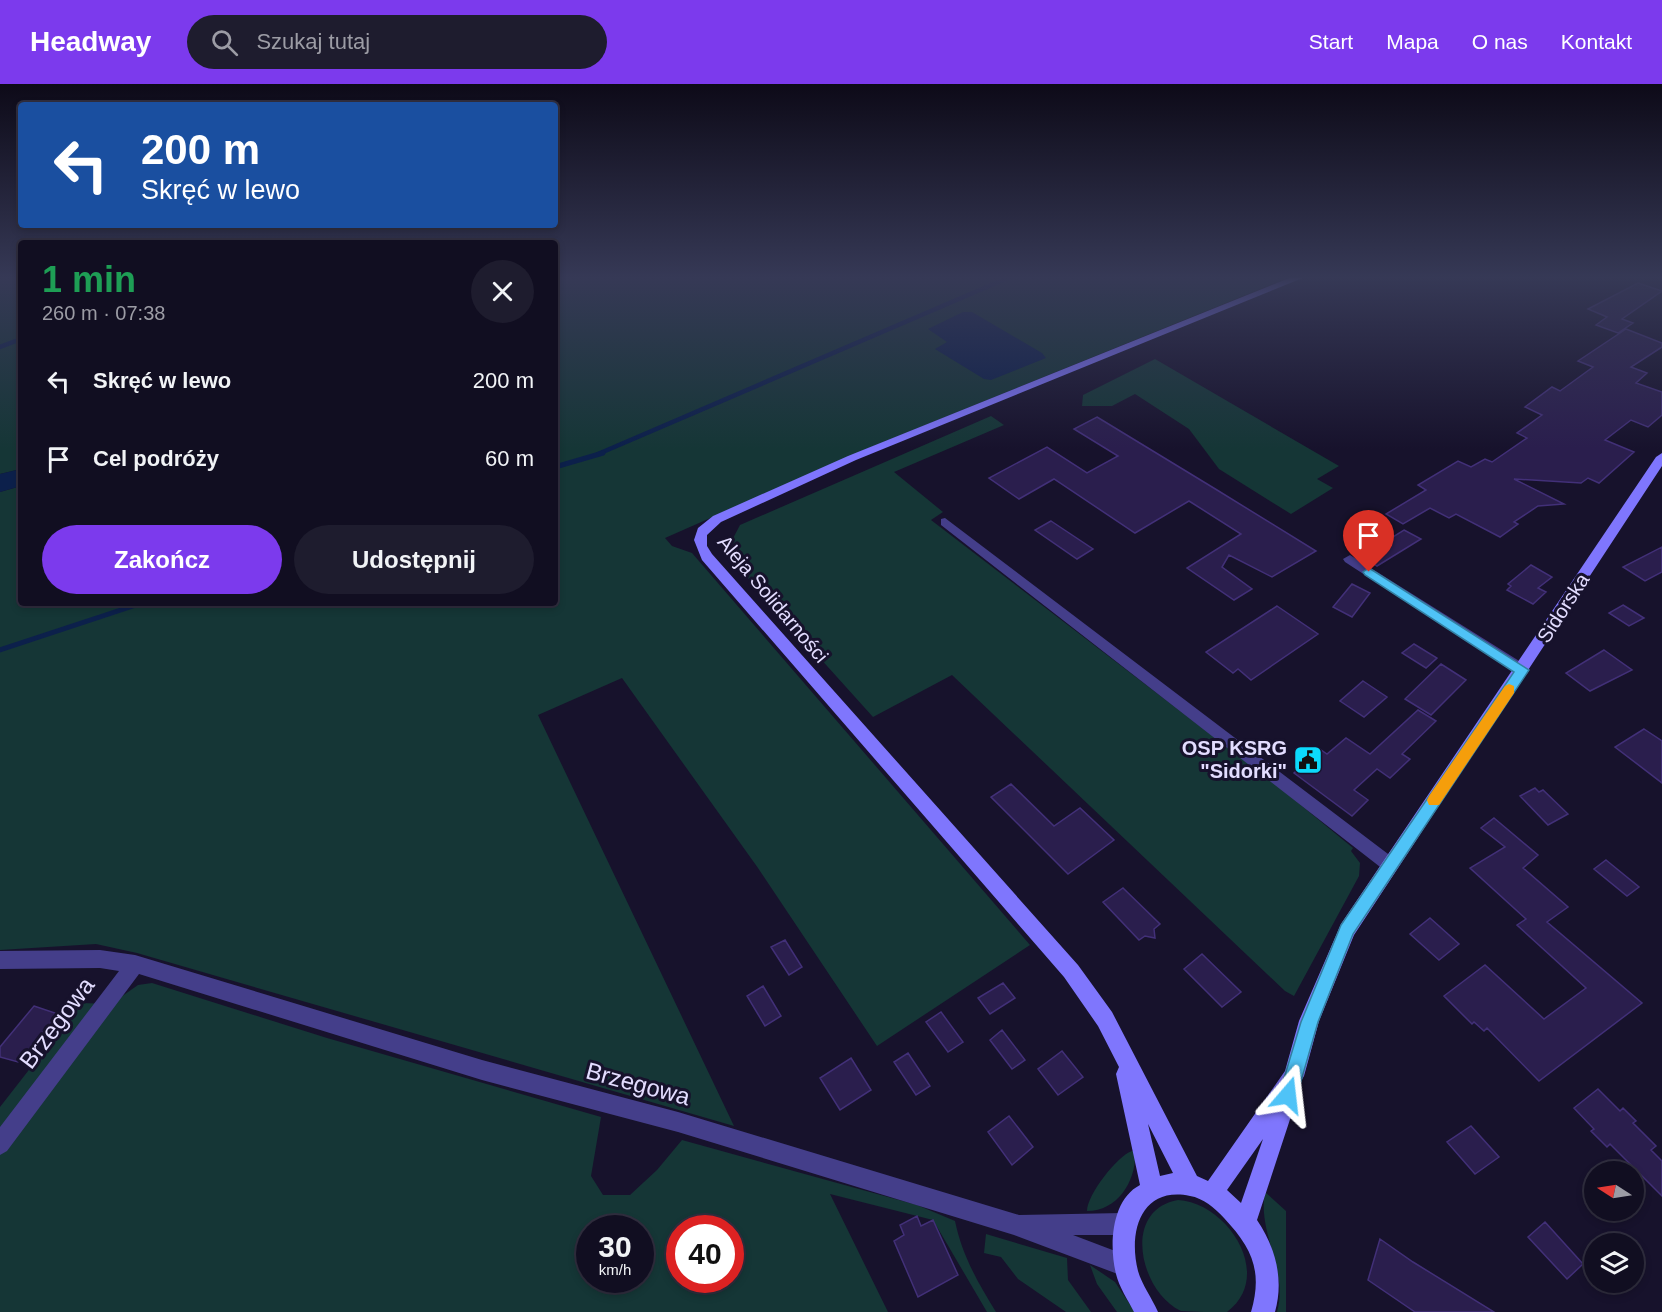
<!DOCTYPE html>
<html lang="pl">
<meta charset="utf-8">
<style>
body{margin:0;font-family:Arial,sans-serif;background:#1e1c2e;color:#f1f3f6;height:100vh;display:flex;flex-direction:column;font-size:22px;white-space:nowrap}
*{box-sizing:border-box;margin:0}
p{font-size:20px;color:#9c9ca5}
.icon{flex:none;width:33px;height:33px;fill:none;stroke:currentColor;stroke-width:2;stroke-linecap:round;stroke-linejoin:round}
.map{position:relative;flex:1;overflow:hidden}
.details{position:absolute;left:18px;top:156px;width:540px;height:366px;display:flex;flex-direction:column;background:#110e21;border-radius:6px;box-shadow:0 3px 9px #0003,0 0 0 2px #302e3f}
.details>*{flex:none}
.top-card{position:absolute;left:18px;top:18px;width:540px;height:126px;border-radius:6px;box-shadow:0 3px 9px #0003,0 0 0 2px #302e3f;background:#1a4fa0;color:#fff;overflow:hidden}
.needle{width:39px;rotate:282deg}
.tools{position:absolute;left:1584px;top:1077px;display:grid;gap:12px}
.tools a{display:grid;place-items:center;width:60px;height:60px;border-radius:50%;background:#110e21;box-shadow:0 3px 9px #0003,0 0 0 2px #302e3f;font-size:30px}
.speed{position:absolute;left:576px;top:1131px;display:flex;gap:12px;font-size:30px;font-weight:700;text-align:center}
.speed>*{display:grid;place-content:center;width:78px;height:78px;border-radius:50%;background:#110e21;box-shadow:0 3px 9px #0003,0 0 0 2px #302e3f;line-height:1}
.speed small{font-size:15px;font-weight:400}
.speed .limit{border:9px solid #d22;background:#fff;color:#111}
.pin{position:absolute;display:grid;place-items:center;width:51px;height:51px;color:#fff;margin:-62px -26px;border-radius:50% 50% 50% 0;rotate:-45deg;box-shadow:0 0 6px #0007}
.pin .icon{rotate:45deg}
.me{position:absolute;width:66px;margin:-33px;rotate:17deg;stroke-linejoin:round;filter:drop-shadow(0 0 4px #0008)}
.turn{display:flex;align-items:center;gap:21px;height:126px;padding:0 24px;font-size:27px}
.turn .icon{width:78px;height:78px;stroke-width:2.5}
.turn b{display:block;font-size:42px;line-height:51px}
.round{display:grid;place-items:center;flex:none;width:63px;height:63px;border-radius:32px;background:#1e1c2e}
.headline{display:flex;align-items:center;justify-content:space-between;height:102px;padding:0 24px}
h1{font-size:36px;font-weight:700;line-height:45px;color:#1e9e55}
.primary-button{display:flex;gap:12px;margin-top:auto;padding:12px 24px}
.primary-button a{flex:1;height:69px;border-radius:36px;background:#7c3aed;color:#fff;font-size:24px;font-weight:700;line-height:69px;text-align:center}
.primary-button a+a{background:#1e1c2e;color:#f1f3f6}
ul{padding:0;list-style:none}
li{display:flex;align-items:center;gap:18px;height:78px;padding:0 24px}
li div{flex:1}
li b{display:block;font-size:22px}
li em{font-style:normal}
header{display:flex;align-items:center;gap:36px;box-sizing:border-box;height:84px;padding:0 30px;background:#7c3aed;color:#fff}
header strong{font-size:28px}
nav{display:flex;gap:33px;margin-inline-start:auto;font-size:21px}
.search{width:420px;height:54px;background:#1e1c2e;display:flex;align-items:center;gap:15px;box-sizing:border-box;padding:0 21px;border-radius:33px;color:#9c9ca5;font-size:22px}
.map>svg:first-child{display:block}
.green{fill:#153636;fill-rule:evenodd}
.water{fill:#0c204b}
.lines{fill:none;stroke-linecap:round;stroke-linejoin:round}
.stream-far1{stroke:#0c204b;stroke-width:4.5}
.stream{stroke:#0c204b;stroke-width:5}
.building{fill:#2a1e4d;stroke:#423078;stroke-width:1.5}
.street{fill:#443e8a;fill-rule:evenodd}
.secondary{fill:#7f76fd;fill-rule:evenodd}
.route{fill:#4fc3f7;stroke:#337fa1;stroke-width:1.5}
.slow{fill:#f59e0b}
.labels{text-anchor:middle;stroke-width:6;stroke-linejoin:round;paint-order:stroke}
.street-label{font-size:20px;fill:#e3ddff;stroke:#17122c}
.poi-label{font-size:20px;font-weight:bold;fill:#e3ddff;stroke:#17122c;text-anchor:end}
.near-street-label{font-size:24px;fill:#e3ddff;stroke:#17122c}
</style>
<header>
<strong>Headway</strong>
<div class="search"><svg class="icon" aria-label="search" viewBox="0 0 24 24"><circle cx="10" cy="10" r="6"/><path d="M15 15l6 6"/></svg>Szukaj tutaj</div>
<nav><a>Start</a><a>Mapa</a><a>O nas</a><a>Kontakt</a></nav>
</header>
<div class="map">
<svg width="1662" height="1228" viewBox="0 0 1662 1228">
<rect width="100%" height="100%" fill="#17122c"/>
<path class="green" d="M0,193h21v192l-21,5z
M555,193h735l-421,171 -204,90 7,8 20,7 338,392 -153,101 -119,-178 -136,-190 -84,37 196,411 -597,-173 -41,-9 -96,6v-458l21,-6v117h534z
M1155,275l184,107 -22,13 16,9 -42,26 -72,-45 -30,-40 -54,-35 -23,12h-30l1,-11z
M991,332l13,9 -110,47 49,40 -12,8 343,263 79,65 -2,3 9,12 -1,13 -65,120 -9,-5 -333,-316 -79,42 -144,-160 -1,-9 12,-23z
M152,899l175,55 274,79 -10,59 12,19h27l27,-25 25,-30 235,65 38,16c7,34 23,62 41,91h-9l-54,-92 -103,-26 58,118h-888v-205l81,-104 30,1 27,-19zM590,1144h50v52h-50zM680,1144h50v52h-50z
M1132,1067h3c2,28 -16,60 -48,60 0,-16 30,-55 45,-60z
M1265,1108l21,19v101h-9c12,-42 -20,-78 -12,-120z
M1178,1116c50,3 97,76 49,112 -13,0 -34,0 -46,-1 -41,-19 -60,-101 -3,-111z
M986,1150l81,24 1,22 23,32h-25l-48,-33 -17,-22 -17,-4z
M1090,1181l25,17 20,30h-18l-20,-28z"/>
<path class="water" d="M963,228h9l70,41 4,5 -55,22 -7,-1 -49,-30 12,-7 -19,-13z
M21,385v17l-21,6v-18z"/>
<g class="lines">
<path class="stream-far1" d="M0,263l21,-8
M598,370l412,-177"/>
<path class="stream" d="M555,383l48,-14
M0,566l142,-47"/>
</g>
<path class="building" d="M1638,199l24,8 -40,28 11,4 -15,10 -22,-8 11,-8 -19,-8z
M1626,245l36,14v4l-31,20 16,6 -11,10 26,9v23l-14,12 -17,-7 -26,20 29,12 -35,31 -11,-5 -7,5 -67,-4 50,25 -26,2 -24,16 4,2 -18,13 -44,-23 -7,4 -19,-10 -27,16 -17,-10 40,-24 -8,-5 40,-24 13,6 14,-8 7,3 35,-24 -10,-5 25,-18 -17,-8 27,-20 8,4 33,-24 -15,-6z
M1097,333l120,73 99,61 -44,26 -43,-22 -7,12 30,22 -18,11 -47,-32 54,-34 -52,-33 -54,32 -81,-54 -35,20 -30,-21 58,-31 40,26 31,-17 -44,-27z
M1051,437l42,28 -16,10 -42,-29z
M1404,446l17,9 -44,27 -15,-10z
M1662,463v25l-17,9 -22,-14z
M1531,481l21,12 -14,11 8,4 -13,12 -26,-14 4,-4 -3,-2z
M1352,500l18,9 -18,24 -19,-10z
M1623,521l21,13 -15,8 -20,-13z
M1277,522l41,28 -67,46 -13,-11 -5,4 -27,-21z
M1414,560l23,14 -11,10 -24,-15z
M1604,566l28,20 -42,21 -24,-18z
M1441,580l25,16 -35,35 -26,-16z
M1363,597l24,16 -23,20 -24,-16z
M1418,626l18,11 -34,33 8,5 -20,19 -13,-9 -23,21 14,10 -16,16 -58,-43 27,-23 6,4 19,-16 24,16z
M1644,645l18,12v42l-47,-36z
M1011,700l43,42 26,-18 34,32 -46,34 -77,-77z
M1535,704l4,4 4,-2 25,24 -20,11 -28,-29z
M1494,734l44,37 -15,13 45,39 -21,15 95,81 -103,78 -52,-53 -3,3 -10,-9 -2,2 -28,-28 41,-31 59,54 42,-31 -69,-63 9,-6 -56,-51 35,-21 -24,-19z
M1606,776l33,27 -12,9 -33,-27z
M1123,804l37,36 -6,5 1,9 -10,-2 -6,4 -36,-38z
M1430,834l29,26 -20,16 -29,-26z
M785,856l17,27 -13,8 -18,-28z
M1202,870l39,38 -19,15 -38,-38z
M1003,899l12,15 -25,16 -12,-16z
M763,902l18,30 -16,10 -18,-30z
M34,922l24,8 -40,48 -18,-5v-10z
M941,928l22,30 -15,10 -22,-30z
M1002,946l23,30 -13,9 -22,-29z
M1062,967l21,26 -25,18 -20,-26z
M908,969l22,33 -14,9 -22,-33z
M851,974l20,32 -31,20 -20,-32z
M1598,1005l22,22 3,-3 13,13 -3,2 23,23 -5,4 11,11v35l-52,-52 -3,3 -16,-16 3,-2 -20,-21z
M1009,1032l24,31 -21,18 -24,-33z
M1471,1042l28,31 -24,17 -28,-32z
M917,1132l4,10 12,-6 25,55 -40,22 -24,-56 10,-6 -4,-10z
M1545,1138l38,42 -16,15 -39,-42z
M1380,1155l33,23 81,50h-79l-47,-32z"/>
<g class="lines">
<path class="street" d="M945,434l451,342 3,5 -3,5 -6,3 -6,-3 -443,-345v-6z
M1350,471l177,111 2,4 -2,4h-10l-172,-112 -2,-3z
M100,866l35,5 347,105 196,52 341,103 104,-2 8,3 3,8 -3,8 -8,3h-50l58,22 3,8 -3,8 -8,3 -109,-41 -336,-103 -196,-52 -343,-106 -132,177 -7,4v-28l119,-156 -19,-3 -100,1v-18z"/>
<path class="secondary" d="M1292,193h13l-449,183 -135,62 -14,13v11l5,8 366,411 34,47 85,164 11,5 77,-110 14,-50 42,-97 315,-467 6,-4v13l-308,469 -35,86 -15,55 -8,14 2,5 -41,125c19,28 27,60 18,92h-24c12,-41 1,-64 -27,-94 -9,-10 -21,-20 -34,-22 -49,-10 -62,36 -52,75 4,14 14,27 20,41h-24c-6,-12 -15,-25 -18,-38 -7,-28 -5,-74 24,-89l-24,-111 3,-7 -21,-41 -34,-49 -362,-417 -8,-20 4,-12 15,-12 135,-60zM1148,1040l25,49 -13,3zM1263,1055l-22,64 -14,-13z"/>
</g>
<linearGradient id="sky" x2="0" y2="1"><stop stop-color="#0d0a18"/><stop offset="0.53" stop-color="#363956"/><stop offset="1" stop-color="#363956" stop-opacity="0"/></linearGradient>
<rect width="1662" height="365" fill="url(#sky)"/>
<path class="route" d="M1369,484l160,102 -176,264 -35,88 -21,73 -2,6 -7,3 -6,-3 -3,-6 22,-73 40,-97 173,-253 -149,-97 -2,-3z"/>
<path class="slow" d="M1509,600l5,2v7l-75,112h-10l-2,-5 2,-4 76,-110z"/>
<defs>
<g id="civic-square" transform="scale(1.5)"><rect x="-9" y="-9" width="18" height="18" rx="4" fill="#0cdafc" stroke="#17122c"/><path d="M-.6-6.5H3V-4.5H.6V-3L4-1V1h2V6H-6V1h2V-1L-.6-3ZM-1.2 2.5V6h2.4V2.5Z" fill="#111"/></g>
</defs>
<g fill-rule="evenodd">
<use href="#civic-square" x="1308" y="676"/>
</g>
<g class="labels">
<g class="street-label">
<text transform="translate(773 515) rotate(50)" y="7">Aleja Solidarności</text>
<text transform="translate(1563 524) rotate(-57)" y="7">Sidorska</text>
</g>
<g class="poi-label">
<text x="1287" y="671">OSP KSRG<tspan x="1287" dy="23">"Sidorki"</tspan></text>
</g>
<g class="near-street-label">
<text transform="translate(57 939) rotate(-53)" y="8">Brzegowa</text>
<text transform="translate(638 1000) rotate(15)" y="8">Brzegowa</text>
</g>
</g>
</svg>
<div class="tools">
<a><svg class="needle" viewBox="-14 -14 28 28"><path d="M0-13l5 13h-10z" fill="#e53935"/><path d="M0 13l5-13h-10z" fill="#9c9ca5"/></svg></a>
<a><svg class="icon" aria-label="layers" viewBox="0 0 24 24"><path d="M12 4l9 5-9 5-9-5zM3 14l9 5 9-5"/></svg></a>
</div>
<div class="speed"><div>30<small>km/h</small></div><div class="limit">40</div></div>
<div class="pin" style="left:1369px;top:488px;background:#d93025"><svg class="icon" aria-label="arrive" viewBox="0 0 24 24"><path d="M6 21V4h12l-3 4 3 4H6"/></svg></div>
<svg class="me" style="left:1288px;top:1011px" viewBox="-20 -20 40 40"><path d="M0-17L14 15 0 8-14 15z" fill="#4fc3f7" stroke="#fff" stroke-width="4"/></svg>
<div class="top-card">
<div class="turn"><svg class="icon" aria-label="left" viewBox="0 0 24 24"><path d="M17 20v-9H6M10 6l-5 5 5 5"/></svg><div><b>200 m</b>Skręć w lewo</div></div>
</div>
<section class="details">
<div class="headline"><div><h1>1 min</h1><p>260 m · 07:38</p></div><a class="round"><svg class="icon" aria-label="close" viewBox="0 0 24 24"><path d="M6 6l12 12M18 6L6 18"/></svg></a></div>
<ul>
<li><svg class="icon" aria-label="left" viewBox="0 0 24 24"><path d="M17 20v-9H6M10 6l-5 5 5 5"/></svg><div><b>Skręć w lewo</b></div><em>200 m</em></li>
<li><svg class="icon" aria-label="arrive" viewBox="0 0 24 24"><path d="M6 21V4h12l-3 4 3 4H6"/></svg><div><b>Cel podróży</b></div><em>60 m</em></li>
</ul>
<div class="primary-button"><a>Zakończ</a><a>Udostępnij</a></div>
</section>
</div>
